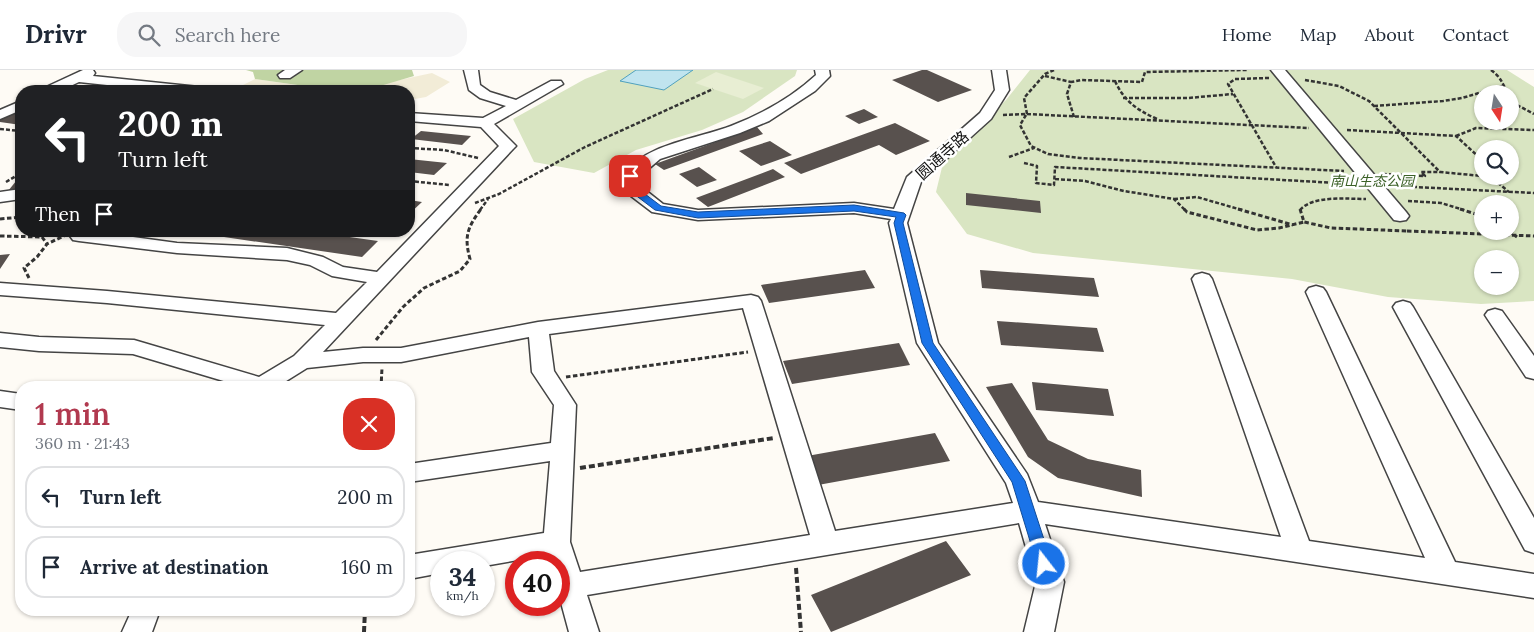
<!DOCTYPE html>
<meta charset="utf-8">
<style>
body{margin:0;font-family:Lora,"Noto Sans SC",serif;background:#f6f6f7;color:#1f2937;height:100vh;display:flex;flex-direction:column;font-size:19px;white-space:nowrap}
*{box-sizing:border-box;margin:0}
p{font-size:16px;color:#747a83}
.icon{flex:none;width:28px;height:28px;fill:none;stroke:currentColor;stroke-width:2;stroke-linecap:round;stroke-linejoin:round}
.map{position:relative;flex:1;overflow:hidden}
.sheet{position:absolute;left:15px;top:311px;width:400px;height:235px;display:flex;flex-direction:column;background:#fff;border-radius:20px;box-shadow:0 1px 4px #0004}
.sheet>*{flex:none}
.hud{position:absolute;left:15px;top:15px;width:400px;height:152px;border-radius:20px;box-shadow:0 1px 4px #0004;background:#202124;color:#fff;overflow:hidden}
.needle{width:32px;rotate:168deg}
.tools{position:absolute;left:1474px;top:15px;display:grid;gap:10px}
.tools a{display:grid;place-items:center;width:45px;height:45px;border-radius:50%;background:#fff;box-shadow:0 1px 4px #0004;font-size:25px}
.speed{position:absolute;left:430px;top:481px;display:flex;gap:10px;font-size:25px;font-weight:700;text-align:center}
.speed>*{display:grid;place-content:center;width:65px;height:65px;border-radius:50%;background:#fff;box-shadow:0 1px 4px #0004;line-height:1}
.speed small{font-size:12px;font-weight:400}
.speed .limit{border:8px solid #d22;background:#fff;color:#111}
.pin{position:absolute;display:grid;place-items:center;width:42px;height:42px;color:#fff;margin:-21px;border-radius:10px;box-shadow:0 2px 8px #0006}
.me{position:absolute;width:55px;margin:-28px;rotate:344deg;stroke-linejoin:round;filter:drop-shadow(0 0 4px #0008)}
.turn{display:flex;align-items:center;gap:18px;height:105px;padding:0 20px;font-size:22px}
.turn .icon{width:65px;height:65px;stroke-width:2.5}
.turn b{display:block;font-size:35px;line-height:42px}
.then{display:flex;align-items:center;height:48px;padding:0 20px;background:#0003;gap:10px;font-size:19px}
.round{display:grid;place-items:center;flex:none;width:52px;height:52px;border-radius:20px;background:#f6f6f7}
.head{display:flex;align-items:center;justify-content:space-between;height:85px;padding:0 20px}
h1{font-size:30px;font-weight:600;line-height:38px;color:#b1394f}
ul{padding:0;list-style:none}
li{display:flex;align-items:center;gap:15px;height:62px;margin:0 10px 8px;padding:0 10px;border:2px solid #e0e1e3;border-radius:20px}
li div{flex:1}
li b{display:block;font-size:19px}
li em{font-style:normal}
header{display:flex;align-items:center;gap:30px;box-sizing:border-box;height:70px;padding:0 25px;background:#fff;border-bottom:1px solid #e0e1e3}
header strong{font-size:24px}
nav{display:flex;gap:28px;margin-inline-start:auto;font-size:18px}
.search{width:350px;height:45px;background:#f6f6f7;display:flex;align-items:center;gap:12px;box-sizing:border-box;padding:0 18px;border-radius:20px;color:#747a83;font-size:19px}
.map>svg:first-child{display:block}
.farmland{fill:#f2ecd7}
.green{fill:#d9e5c2;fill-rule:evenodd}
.forest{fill:#c0d4a3}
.pitch{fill:#e8eed3}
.water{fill:#c0e4ef;stroke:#50a1be}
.building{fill:#58514e}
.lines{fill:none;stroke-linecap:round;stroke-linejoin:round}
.minor-casing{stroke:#444;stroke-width:3}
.path-far2{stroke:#333;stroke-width:2.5;stroke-dasharray:4 2;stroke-linecap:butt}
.path-far1{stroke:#333;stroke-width:3;stroke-dasharray:4.5 2.5;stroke-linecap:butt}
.path{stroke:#333;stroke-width:4;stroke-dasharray:6 3;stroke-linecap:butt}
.minor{fill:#fff;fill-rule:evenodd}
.route{fill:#1a73e8;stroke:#114b97}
.labels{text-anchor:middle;stroke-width:5;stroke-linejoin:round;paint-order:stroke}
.far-park-label{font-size:14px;font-style:italic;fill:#3c6128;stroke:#fff}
.street-label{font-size:16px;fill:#111;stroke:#fff}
</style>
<header>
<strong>Drivr</strong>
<div class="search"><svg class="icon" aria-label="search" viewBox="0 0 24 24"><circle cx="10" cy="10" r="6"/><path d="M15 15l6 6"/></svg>Search here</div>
<nav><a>Home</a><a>Map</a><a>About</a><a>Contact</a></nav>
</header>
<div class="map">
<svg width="1534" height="562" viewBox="0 0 1534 562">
<rect width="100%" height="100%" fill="#fefbf5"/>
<path class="farmland" d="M432,3l18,9 -24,15 -17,3v-9h-46l27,-9z
M255,9l85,12h15l-122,-1z"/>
<path class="green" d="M608,0h189l-2,6 -52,36 -41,18 -66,20 -42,23 -60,-11 -21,-43 72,-40z
M1030,0h477l27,17v214l-53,3 -93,-7 -96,-18 -259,-26 -66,-19 -31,-42 8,-33 62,-59zM1482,24h28v27h-28zM1482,79h28v27h-28zM1482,134h28v27h-28zM1482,189h28v27h-28z"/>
<path class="forest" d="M246,0h166l2,6 -51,15h-23l-85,-12 -2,-7z"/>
<path class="pitch" d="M716,2l48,16 -21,11 -48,-16z"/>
<path class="water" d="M636,0h57l-29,20 -44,-9z"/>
<path class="building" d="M922,0h5l45,20 -34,12 -46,-22z
M73,16l33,4v1h-43z
M864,39l14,8 -19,7 -14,-8z
M15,42l6,1v12l-21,-3v-3z
M895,53l35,18 -34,14 -17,-10 -78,29 -17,-11z
M757,57l6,7 -99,36 -9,-6z
M421,61l50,5 -9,9 -51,-6z
M770,71l22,14 -31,11 -22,-15z
M409,89l38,4 -13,12 -25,-3z
M699,97l18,13 -20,7 -18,-13z
M773,99l12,8 -77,30 -12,-9z
M21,105v14l-13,2z
M966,123l74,8 1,12 -75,-8z
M409,130l13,2 -13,12z
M164,161h40l-7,6z
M231,161h76l71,10 -16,16 -138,-20z
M10,184l-10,15v-14z
M865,200l10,18 -106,15 -8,-18z
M980,200l114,8 5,19 -117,-9z
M997,251l100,7 7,24 -103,-7z
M899,273l11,22 -118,19 -9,-23z
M1032,312l76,7 6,27 -78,-6z
M1012,313l36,57 40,19 53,11 1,27 -84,-19 -30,-21 -42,-70z
M935,363l15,28 -132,24 -11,-29z
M946,471l25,34 -140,57 -20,-37z"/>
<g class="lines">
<g class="minor-casing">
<path id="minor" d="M83,0h10l2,3 -2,3 106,11 7,4h-43l-84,-9 -19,9h-18l2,-3z
M285,0h17l-12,8h-10l-2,-3z
M464,0h14l2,15 10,7 26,8 35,-19h10l2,3 -69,40 22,22 -3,3 -190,203 40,-4h38l137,-26 213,-27 7,2 3,4 74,230 178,-28 -7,-20 -89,-140 -28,-120 2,-4 -37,-6 -156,7 -46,-8 -21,-16 -9,-20c22,-32 75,-37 109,-50 31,-12 61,-29 85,-51l-1,-5h14l1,6 -15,15 -46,30 -29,12 -80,26 -21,18 5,12 19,15 35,6 156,-7 40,6 13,-32 73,-64 15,-23 -3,-20h14l3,20 -18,29 -70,63 -14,41 31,120 89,131 11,28 243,35 -89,-258 3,-4 7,-2 7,2 3,4 97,262 116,17 -119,-266 3,-4 7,-2 7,2 3,4 129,270 79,12v24l-489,-74 19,58 -10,50h-30l12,-50 -17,-59 -432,72 12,37h-30l-10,-37v-33h-10l-2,-7 -63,11v-4h-43v11l-32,6v-24l135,-22 6,-72 -141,21v-18l142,-21 3,-38 -22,-33 -3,-35 -128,25h-38l-56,6 -32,20h-39l1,-3 -104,-31 -94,-3 -39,-4v-14l39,4 95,3 125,37 35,-21 31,-31 -218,-22 -107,-8v-12l107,8 229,22 31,-31 -35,-6 -22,-11 -23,-5 -110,-7 -98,-12 -6,-1 -3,-4 1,-5h18l88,12 110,5 36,9 20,10 34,5 122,-126 -18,-19 -72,-6v-8l74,5 23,-12 -26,-8 -11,-8zM743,238l67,227 -230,37 -10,-30 6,-137 -22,-34 -5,-37z
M1271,0h14l121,142 3,4 -3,4 -6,1 -6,-1z
M21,31v9l-21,9v-9z
M21,119v10l-21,3v-10z
M1403,231l7,2 3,4 121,211v35l-9,-3 -132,-243 3,-4z
M1495,239l7,2 32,45v23l-8,-2 -41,-62 3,-4z
M0,321l21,3v16l-21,-3z
M132,540h28l-8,22h-30z"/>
</g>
<path class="path-far2" d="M1491,0c12,9 10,13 18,24
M1045,6l26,6
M1269,8l-34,1 -7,5 48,83
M1305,10l34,6 30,15 71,71 42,4
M1115,11c9,20 22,29 42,38
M1510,25l7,10 17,9
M1123,28h65l45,-4
M1374,36l69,-5 19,-3 41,-12
M1027,44l-3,-16 21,-24 9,-4
M1003,45l24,-1 282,14
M1026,45l-6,10 11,21 17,8 32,4 264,13
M1074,47l-7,-23 4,-12 11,-2 60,2 3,-10 102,-2
M0,59l21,2
M1347,60l109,6 26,24
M1456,66l20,-8 58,2
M409,78l35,2 34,8
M1009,87l25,-9
M1024,93l13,3 -1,17 18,2 1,-18 299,17
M1383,104l42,2 -4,-4h19
M1494,106l-3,1 18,15
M1055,109l30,2 39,10 50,8 11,11
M409,111l41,4
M6,112l15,-9
M1395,116l139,7
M1174,129l23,-2 45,13
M1408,131l33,2 23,7
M475,133l24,-9 86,-47 128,-58
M480,140l8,-11
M1300,140c13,-15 47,-11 66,-11"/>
<path class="path-far1" d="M1184,139l3,3 70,18 22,-2 25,-6
M1238,139l55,16
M1300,139l4,13 27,6 77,3
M1460,139l22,7
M0,149l21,-2
M1407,161l127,5
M1509,161l8,6
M0,166l42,1 5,7
M29,208l-5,-10 13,-11 10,-13 17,-8
M376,270l27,-33 21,-19 36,-17 10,-12c-6,-22 -3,-31 11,-50
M566,307l182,-25
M381,318l1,-20"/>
<path class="path" d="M580,398l194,-30
M796,498l5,64
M364,562l1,-22"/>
<use href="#minor" class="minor"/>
</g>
<path class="route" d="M630,103l4,3 7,15 20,15 37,6 156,-7 50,8 2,2 -3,8 30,120 92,138 27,83 -3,5 -5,2 -5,-2 -2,-5 -25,-82 -90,-139 -28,-120 2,-6 -42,-6 -156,7 -43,-8 -21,-16 -9,-18z"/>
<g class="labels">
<g class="far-park-label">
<text x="1372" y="116">南山生态公园</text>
</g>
<g class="street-label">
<text transform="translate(942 85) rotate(-42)" y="6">圆通寺路</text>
</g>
</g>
</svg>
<div class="tools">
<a><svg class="needle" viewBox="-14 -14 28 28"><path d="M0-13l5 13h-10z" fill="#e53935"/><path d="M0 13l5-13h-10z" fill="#747a83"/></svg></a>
<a><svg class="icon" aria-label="search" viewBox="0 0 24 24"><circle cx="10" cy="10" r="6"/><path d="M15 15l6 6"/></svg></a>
<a>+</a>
<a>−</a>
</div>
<div class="speed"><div>34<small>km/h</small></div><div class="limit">40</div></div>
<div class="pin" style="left:630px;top:106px;background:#d93025"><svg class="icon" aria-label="arrive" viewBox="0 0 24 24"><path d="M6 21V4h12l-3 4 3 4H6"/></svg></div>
<svg class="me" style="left:1044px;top:494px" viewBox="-20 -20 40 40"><circle r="17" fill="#1a73e8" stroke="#fff" stroke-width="3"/><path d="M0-11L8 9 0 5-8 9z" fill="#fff"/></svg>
<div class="hud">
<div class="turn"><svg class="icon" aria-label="left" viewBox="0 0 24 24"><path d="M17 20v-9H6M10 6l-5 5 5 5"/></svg><div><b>200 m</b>Turn left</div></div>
<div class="then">Then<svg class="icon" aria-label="arrive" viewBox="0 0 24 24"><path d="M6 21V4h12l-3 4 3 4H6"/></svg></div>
</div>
<section class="sheet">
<div class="head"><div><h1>1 min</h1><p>360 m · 21:43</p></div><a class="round" style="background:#d93025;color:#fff"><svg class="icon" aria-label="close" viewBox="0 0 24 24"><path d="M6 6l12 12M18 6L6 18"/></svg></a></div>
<ul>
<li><svg class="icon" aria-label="left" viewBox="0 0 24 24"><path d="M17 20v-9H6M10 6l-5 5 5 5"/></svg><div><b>Turn left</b></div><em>200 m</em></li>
<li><svg class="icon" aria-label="arrive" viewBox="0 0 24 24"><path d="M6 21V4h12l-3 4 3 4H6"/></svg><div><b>Arrive at destination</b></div><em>160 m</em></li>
</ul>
</section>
</div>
